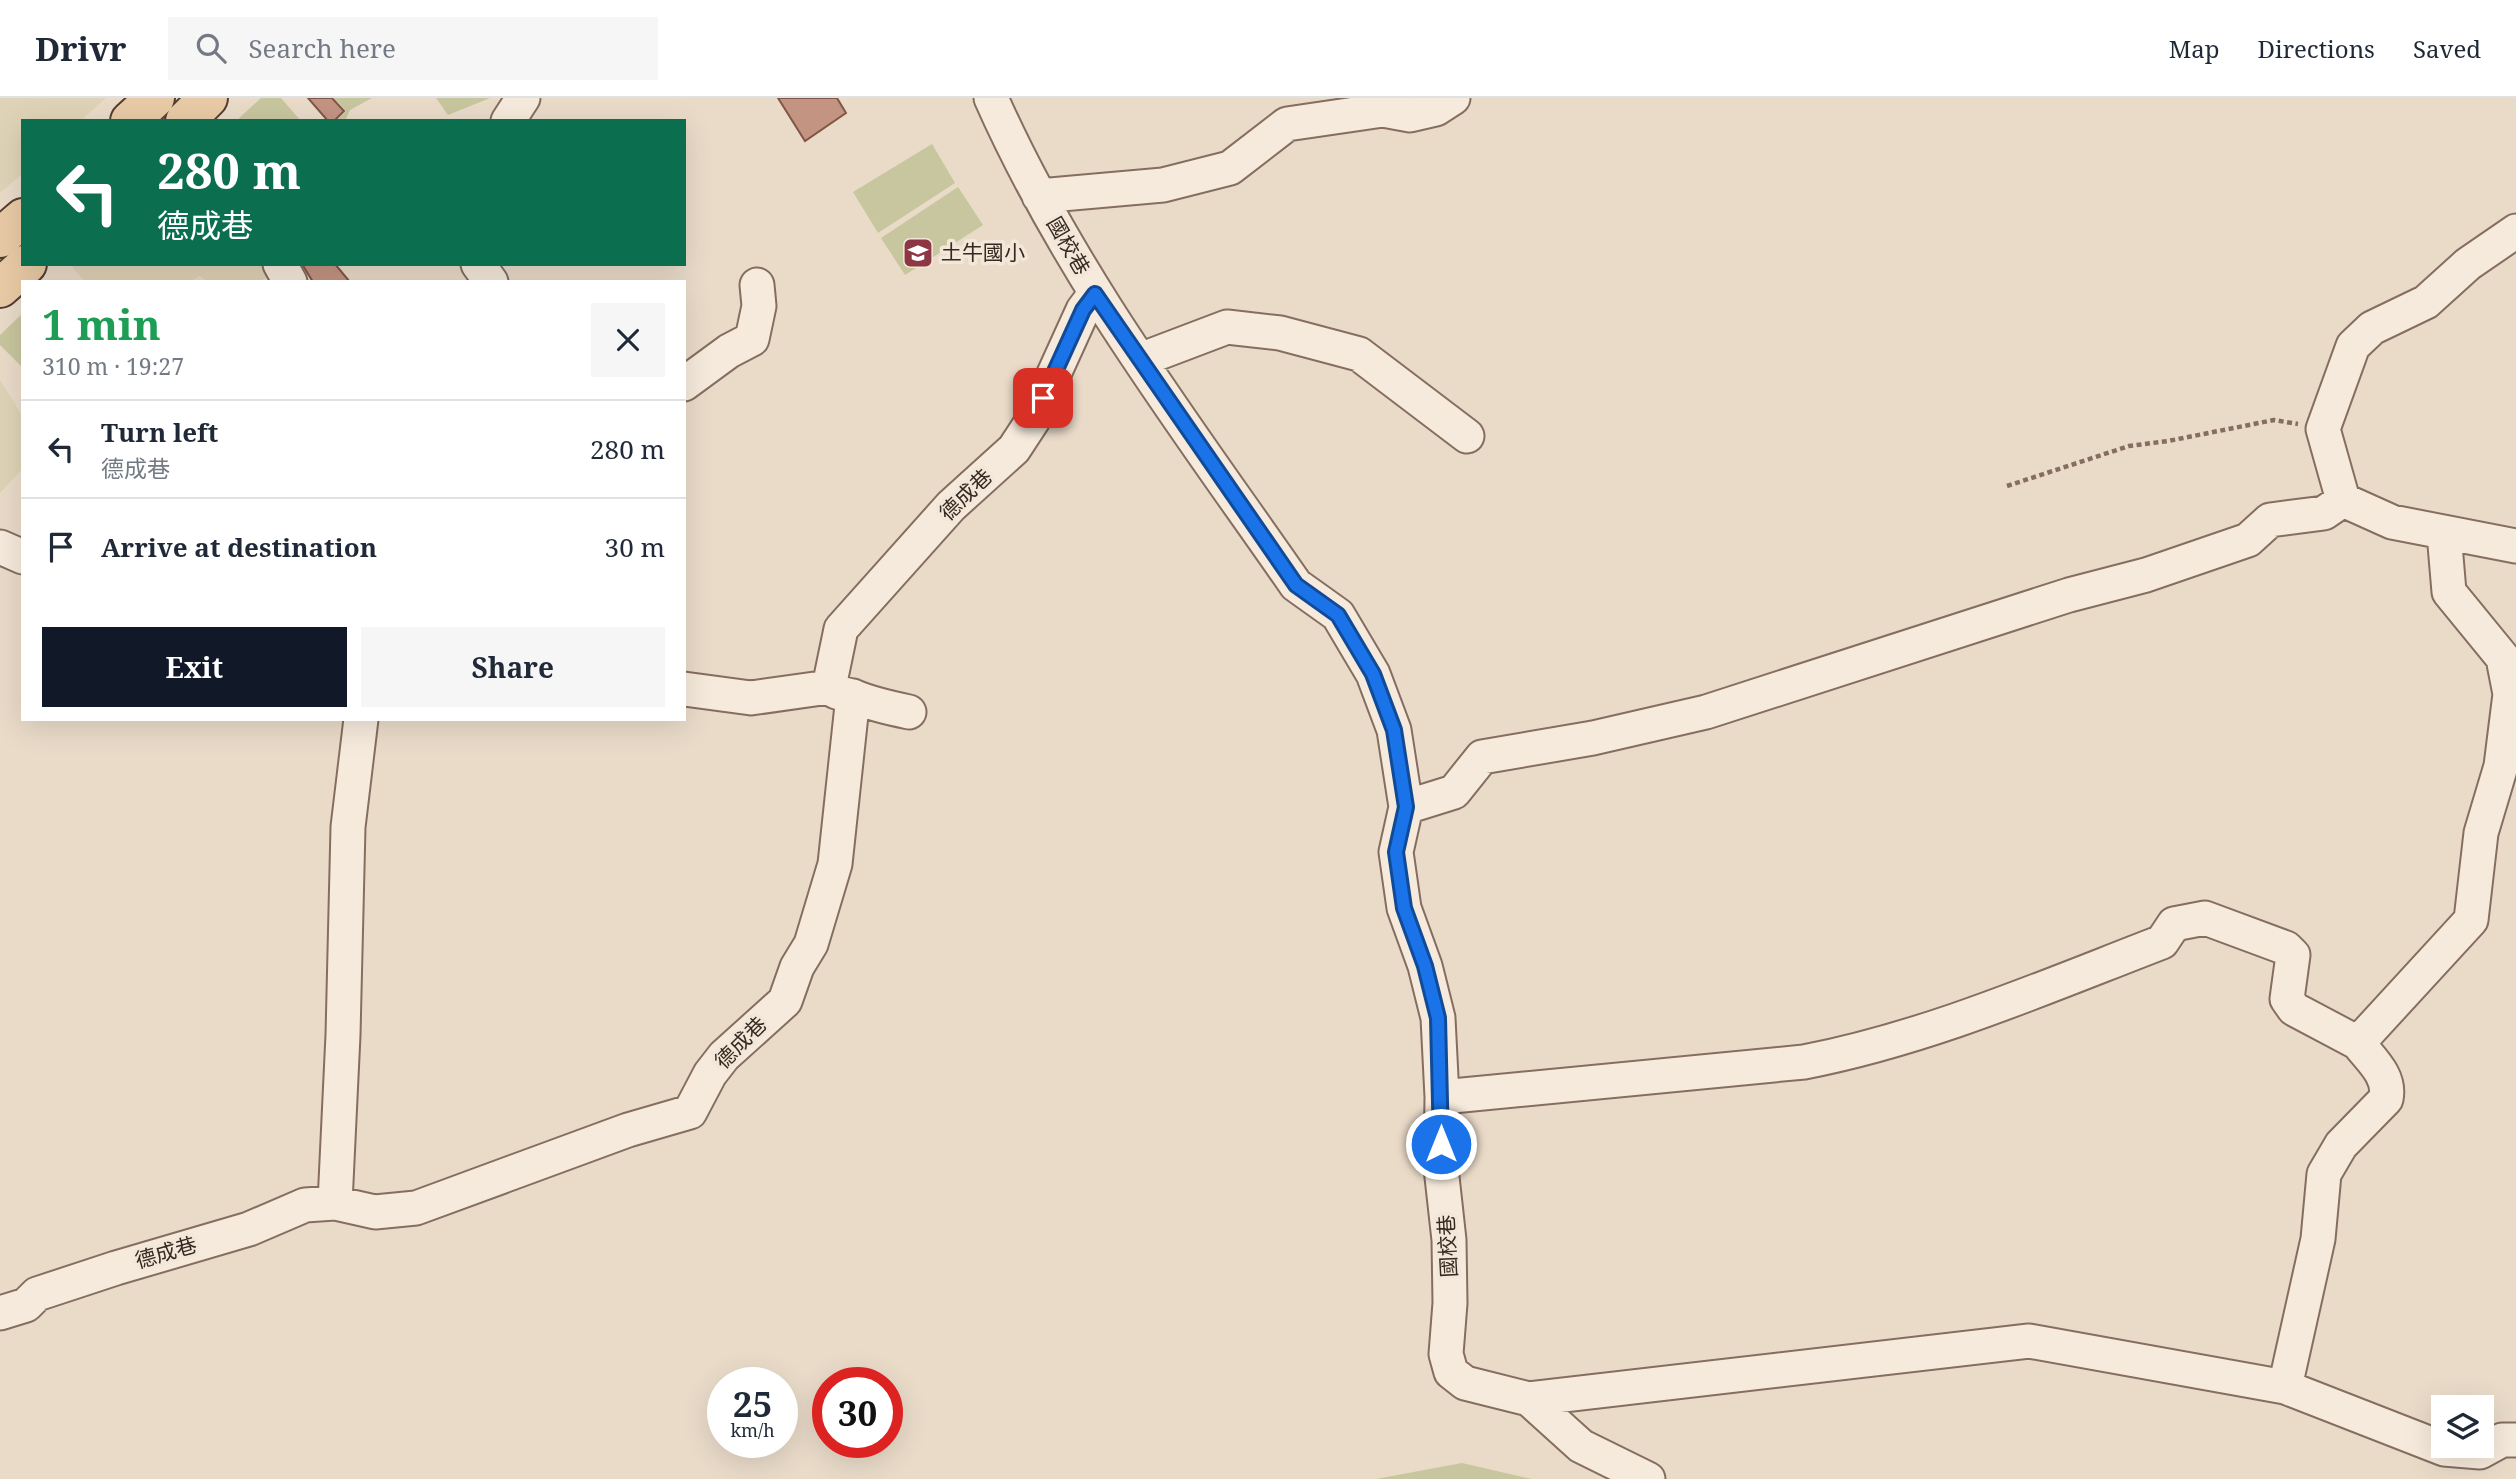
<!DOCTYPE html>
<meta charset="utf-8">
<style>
body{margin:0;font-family:"Noto Serif","Noto Sans TC",serif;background:#f6f6f7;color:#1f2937;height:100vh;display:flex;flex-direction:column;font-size:26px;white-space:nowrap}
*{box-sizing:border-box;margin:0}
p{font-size:23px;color:#747a83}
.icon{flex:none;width:38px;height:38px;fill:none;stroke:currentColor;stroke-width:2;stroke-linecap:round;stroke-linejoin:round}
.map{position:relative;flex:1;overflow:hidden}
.drawer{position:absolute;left:21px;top:182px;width:665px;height:441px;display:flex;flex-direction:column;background:#fff;border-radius:0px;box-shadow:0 7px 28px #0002}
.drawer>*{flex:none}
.top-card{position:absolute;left:21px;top:21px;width:665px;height:147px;border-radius:0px;box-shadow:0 7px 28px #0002;background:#0b6e4f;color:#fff;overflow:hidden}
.fabs{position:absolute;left:2431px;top:1297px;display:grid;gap:14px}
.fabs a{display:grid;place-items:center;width:63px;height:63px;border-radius:0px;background:#fff;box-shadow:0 7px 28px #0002;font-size:35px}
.speed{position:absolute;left:707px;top:1269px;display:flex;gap:14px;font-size:35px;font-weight:700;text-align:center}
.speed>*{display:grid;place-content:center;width:91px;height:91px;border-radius:50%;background:#fff;box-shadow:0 7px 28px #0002;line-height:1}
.speed small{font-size:18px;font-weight:400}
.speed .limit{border:10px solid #d22;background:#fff;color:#111}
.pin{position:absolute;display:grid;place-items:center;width:60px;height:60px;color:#fff;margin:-30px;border-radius:14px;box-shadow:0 4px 10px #0006}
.me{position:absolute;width:77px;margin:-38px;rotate:0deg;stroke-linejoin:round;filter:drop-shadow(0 0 5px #0008)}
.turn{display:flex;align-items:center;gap:24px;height:147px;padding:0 21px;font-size:32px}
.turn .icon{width:91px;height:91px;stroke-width:2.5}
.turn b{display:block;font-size:49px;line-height:60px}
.round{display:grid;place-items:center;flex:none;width:74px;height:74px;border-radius:0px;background:#f6f6f7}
.head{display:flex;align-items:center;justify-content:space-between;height:119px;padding:0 21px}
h1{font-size:42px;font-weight:700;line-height:52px;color:#1e9e55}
.button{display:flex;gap:14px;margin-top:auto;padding:14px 21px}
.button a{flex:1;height:80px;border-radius:0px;background:#111827;color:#fff;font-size:28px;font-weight:700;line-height:80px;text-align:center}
.button a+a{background:#f6f6f7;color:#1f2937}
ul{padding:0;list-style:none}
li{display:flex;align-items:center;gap:21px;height:98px;padding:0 21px;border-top:2px solid #e0e1e3}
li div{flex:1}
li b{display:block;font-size:26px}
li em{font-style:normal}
header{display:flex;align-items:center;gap:42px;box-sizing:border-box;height:98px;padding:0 35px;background:#fff;border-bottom:2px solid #e0e1e3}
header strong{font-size:33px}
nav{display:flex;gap:38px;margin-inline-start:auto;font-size:24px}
.search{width:490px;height:63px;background:#f6f6f7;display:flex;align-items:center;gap:18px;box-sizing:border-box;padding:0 24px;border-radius:0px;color:#747a83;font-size:26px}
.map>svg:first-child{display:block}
.farmland{fill:#dfd3b7}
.green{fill:#c7c69e}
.building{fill:#c49483;stroke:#815648;stroke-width:2}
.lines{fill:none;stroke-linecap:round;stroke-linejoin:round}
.minor-casing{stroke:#856e60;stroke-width:37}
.major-casing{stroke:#533d33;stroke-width:42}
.path{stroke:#856e60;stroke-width:4.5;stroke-dasharray:5 3.5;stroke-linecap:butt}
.minor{stroke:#f6eadc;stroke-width:33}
.major{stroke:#e9caa6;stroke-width:38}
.route-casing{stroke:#114b97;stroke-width:18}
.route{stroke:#1a73e8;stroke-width:12}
.labels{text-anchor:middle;stroke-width:7;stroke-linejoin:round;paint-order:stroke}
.street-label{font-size:21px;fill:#372922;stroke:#f2e7d8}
.poi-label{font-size:21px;fill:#372922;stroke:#f2e7d8;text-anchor:start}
</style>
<header>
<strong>Drivr</strong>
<div class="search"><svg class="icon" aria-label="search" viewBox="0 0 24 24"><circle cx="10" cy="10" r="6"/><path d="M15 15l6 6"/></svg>Search here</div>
<nav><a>Map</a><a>Directions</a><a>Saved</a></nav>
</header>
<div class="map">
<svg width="2516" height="1381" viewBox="0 0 2516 1381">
<rect width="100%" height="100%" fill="#eadbc9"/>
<path class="farmland" d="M0,0h106l-26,23h-57v52l-23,20z
M75,166h194l6,11 -19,7h-48l-8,-6 -11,6h-104l-13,-15z
M0,282l23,37v51l-23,25z"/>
<path class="green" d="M261,0h20l20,23h-65z
M334,0h38l-22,12 -5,11h-9l10,-10z
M436,0h54l-42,17z
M932,46l23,39 -77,50 -25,-41z
M958,89l25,38 -78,50 -24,-37z
M23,215v55l-23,-23v-10z
M1462,1365l70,16h-156z"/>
<path class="building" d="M308,0h24l12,13 -10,10h-6z
M778,0h59l9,15 -41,28z
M302,166h33l15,18h-37z"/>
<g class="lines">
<g class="minor-casing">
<path id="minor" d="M991,0c78,176 196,330 305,487l42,30 35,59 21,56 12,77 -10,45 8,56 21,58 13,52 4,79 -1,71 8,72 1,63 -4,51 5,18 14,11 64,16 52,47 67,33
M508,23l15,-23
M1039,98l124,-11 67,-17 57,-44 96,-14 27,5 26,-6 17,-11
M2516,133l-48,33 -42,38 -54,26 -19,18 -30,83 20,71 49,22 124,24
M280,166l10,18
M478,166l13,18
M1140,262l87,-33 53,6 79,21 108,82
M684,286l45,-33 23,-12 7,-33 -2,-21
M0,449l23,10
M829,589l12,-58 110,-123 63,-57 19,-29 50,-110 12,-16
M684,591l67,9 78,-11c8,8 16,6 26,10 17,7 35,11 54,15
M1406,709l48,-15 28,-35 111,-19 113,-26 363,-117 77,-20 102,-35 22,-20 54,-7 19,-13
M1442,999l362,-35c124,-24 241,-75 358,-120l12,-18 31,-6 81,30 7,7 -6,44 7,10 64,34
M335,1105l8,-168 5,-208 13,-108
M0,1215l26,-8 11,-11 79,-26 133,-39 56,-24 30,-2 40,9 41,-4 212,-78 62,-18 20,-38 14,-18 61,-55 12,-34 14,-23 24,-80 18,-168
M2285,1289l33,-148 6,-65 17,-29 45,-46c5,-23 -15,-39 -28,-56l113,-123 10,-87 20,-67 9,-72 -7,-36 -54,-66 -5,-59
M1529,1301l500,-58 256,46 159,62 36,3 22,-12h14"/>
</g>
<g class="major-casing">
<path id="major" d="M130,23l25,-23
M185,23l23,-23
M0,140l23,-20
M0,190l27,-24"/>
</g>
<path class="path" d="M2007,388l122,-40 39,-5 106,-21 24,4"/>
<use href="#minor" class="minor"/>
<use href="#major" class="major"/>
</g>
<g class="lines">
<g class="route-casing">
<path id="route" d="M1043,300l40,-88 12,-16 201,291 42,30 35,59 21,56 12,77 -10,45 8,56 21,58 13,52 3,126"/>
</g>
<use href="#route" class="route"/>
</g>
<defs>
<g id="school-square" transform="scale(1.575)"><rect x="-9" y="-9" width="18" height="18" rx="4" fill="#8d3644" stroke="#f2e7d8"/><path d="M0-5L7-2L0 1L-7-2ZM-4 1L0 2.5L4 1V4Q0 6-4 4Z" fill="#fff"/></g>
</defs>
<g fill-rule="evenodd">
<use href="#school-square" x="918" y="155"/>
</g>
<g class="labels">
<g class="street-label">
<text transform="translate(1068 148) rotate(60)" y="7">國校巷</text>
<text transform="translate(966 397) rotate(-44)" y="7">德成巷</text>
<text transform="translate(741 945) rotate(-45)" y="7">德成巷</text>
<text transform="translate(1448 1148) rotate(-93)" y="7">國校巷</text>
<text transform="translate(166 1155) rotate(-16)" y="7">德成巷</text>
</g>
<g class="poi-label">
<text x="941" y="162">土牛國小</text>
</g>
</g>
</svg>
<div class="fabs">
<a><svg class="icon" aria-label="layers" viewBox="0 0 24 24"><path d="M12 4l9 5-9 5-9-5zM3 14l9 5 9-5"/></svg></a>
</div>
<div class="speed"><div>25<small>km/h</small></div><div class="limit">30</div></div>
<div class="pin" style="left:1043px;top:300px;background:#d93025"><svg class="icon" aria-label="arrive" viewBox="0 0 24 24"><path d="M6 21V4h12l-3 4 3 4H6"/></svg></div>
<svg class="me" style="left:1441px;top:1046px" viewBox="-20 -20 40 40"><circle r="17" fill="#1a73e8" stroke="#fff" stroke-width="3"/><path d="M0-11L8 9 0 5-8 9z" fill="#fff"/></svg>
<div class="top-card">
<div class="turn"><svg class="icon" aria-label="left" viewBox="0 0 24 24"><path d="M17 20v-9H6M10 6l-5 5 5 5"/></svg><div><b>280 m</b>德成巷</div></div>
</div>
<section class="drawer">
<div class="head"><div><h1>1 min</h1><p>310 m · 19:27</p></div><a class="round"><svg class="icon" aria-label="close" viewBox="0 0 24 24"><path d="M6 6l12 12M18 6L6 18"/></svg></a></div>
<ul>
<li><svg class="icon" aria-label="left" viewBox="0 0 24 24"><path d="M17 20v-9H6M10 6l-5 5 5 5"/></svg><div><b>Turn left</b><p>德成巷</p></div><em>280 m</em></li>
<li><svg class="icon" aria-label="arrive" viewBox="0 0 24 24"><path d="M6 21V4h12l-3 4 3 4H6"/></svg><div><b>Arrive at destination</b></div><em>30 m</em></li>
</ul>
<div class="button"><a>Exit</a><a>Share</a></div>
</section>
</div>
